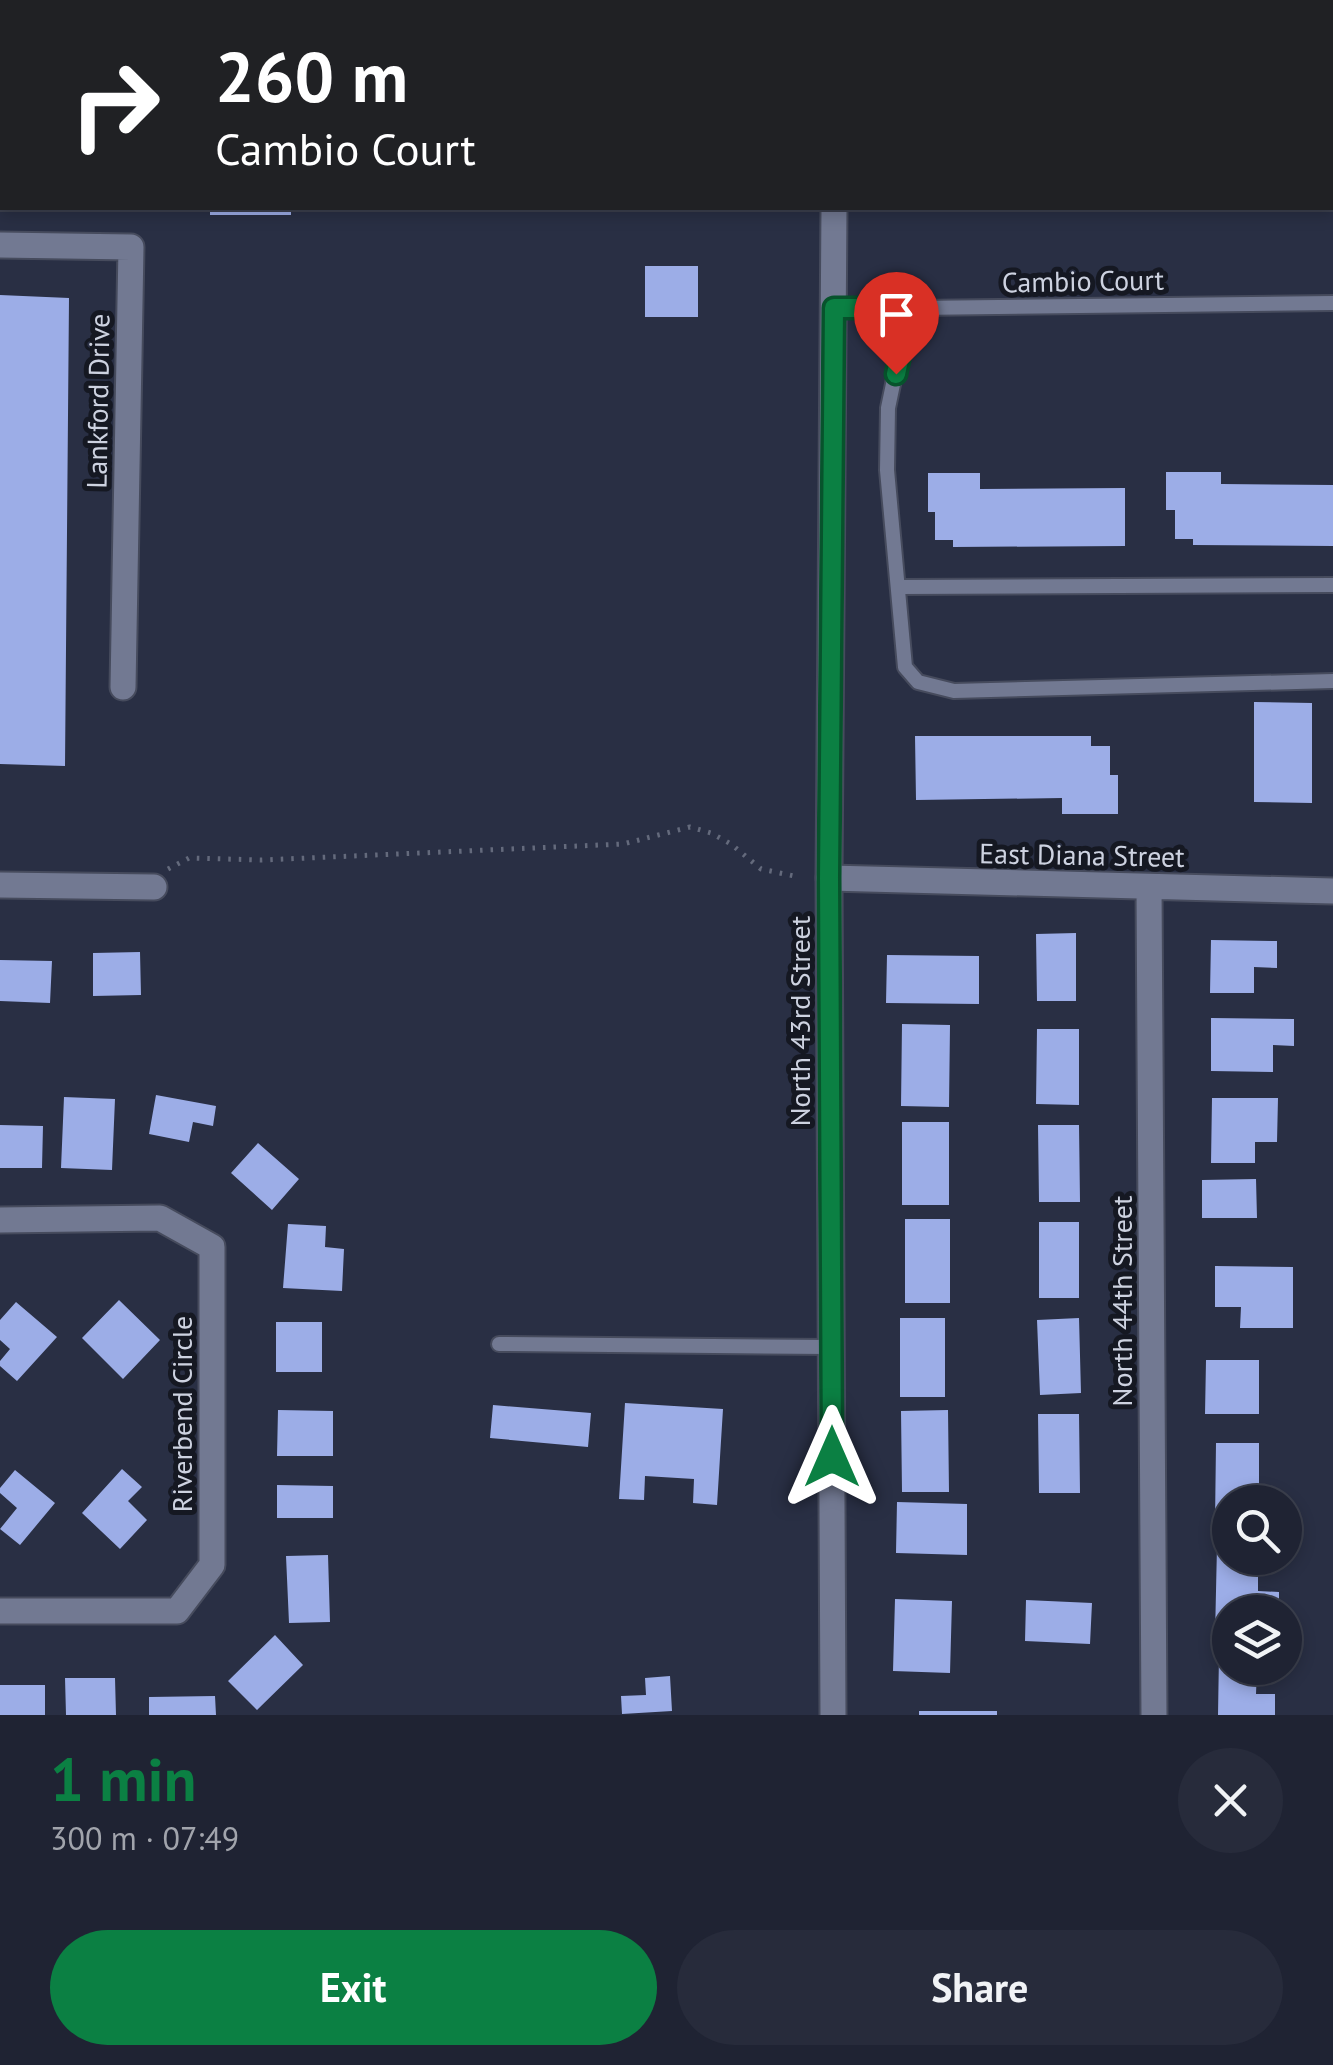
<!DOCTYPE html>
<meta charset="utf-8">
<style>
body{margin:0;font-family:"PT Sans",sans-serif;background:#272b3b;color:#f1f3f6;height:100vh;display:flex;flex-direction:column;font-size:38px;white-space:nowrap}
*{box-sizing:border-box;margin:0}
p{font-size:32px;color:#a1a4ac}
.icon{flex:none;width:55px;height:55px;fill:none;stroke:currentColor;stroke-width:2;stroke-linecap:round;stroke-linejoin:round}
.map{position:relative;height:1715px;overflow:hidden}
.sheet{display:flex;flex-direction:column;background:#1f2333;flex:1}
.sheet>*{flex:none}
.hud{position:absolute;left:0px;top:0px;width:1335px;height:210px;box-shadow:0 5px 15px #0003,0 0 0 2px #3c404e;background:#202124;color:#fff;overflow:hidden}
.tools{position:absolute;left:1212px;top:1485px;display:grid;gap:20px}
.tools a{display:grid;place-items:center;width:90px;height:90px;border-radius:50%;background:#1f2333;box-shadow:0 5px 15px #0003,0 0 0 2px #3c404e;font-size:50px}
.pin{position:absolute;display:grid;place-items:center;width:85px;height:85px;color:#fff;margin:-102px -42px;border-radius:50% 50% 50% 0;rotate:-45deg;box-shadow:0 0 10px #0007}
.pin .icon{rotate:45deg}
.me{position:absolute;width:110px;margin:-55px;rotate:0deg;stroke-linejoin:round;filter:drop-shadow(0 0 8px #0008)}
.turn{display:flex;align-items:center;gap:35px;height:210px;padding:0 50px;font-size:45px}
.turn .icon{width:130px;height:130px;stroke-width:2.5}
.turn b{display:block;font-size:70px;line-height:85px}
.round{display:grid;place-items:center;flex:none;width:105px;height:105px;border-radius:52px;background:#272b3b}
.head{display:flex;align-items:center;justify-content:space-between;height:170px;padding:0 50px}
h1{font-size:60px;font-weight:700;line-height:75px;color:#0b8043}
.cta{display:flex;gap:20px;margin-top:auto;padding:20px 50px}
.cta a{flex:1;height:115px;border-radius:60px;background:#0b8043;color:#fff;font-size:40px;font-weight:700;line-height:115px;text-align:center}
.cta a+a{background:#272b3b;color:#f1f3f6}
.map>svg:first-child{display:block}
.building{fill:#9cade7}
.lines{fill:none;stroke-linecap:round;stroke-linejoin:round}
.service-casing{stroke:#464b5d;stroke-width:18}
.minor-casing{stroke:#464b5d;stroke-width:29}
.tertiary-casing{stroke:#464b5d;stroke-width:29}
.path{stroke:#646a7c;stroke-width:5;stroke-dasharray:2.5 8;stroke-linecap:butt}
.service{stroke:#727992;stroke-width:14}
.minor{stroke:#727992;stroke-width:25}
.tertiary{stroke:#727992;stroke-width:25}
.route-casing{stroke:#07532c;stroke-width:25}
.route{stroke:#0b8043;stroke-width:18}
.labels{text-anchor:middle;stroke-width:10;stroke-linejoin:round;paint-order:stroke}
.street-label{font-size:28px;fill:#cdd2e0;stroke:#151822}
</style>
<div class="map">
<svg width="1333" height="1715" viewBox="0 0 1333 1715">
<rect width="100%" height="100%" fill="#292f44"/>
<path class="building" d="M210,208h81v7h-81z
M645,266h53v51h-53z
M0,295l69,3 -4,468 -65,-2z
M1166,472h55v12l112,1v61l-140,-1v-6h-18v-29h-9z
M928,473h52v16l145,-1v58l-172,1v-7h-18v-28h-7z
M1254,702l58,1v100l-58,-1z
M915,736h176v10h19v29h8v39h-56v-16l-146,2z
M1076,933v68h-39l-1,-67z
M1211,940l66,1v27l-23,-1v26h-44z
M140,952l1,43 -48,1v-43z
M887,955l92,1v48l-93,-1z
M0,960l52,1 -2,42 -50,-2z
M1211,1018l83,1v27l-21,-1v27l-62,-1z
M902,1024l48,1 -1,82 -48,-1z
M1037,1029h42v76l-43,-1z
M156,1095l60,11 -3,20 -20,-4 -4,20 -40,-8z
M64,1097l51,2 -3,71 -51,-2z
M1212,1098h66l-1,44h-22v21h-44z
M902,1122h47v83h-47z
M0,1125l43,1 -1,42h-42z
M1038,1125h41l1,77h-41z
M258,1143l41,36 -27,31 -41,-37z
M1256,1179l1,39h-55v-38z
M905,1219h45v84h-45z
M1039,1222h40v76h-40z
M288,1224l38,2 -1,21 19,2 -2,42 -59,-3z
M1215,1266l78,1v61h-53l1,-21h-26z
M119,1300l41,40 -37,39 -41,-41z
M16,1302l41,35 -40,44 -17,-15v-5l10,-12 -10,-9v-20z
M900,1318h45v79h-45z
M1079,1318l2,75 -41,2 -3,-75z
M276,1322h46v50h-46z
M1206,1360h53v54h-54z
M625,1403l98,6 -6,96 -24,-2 1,-24 -49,-3 -1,24 -25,-1z
M493,1405l98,8 -3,34 -98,-9z
M278,1410l55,1v45h-56z
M948,1410l1,82h-47l-1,-81z
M1038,1414h41l1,79h-41z
M1216,1443h43v59h-29v21l-15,-1z
M122,1469l20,18 -14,14 19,19 -27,29 -38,-36z
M15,1470l40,33 -35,42 -20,-16 17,-21 -17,-15v-5z
M277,1485l56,1v32h-56z
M897,1502l70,2v51l-71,-2z
M1217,1546h13v12h28v33l21,1v20h-49v24h-15z
M328,1555l2,67 -41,1 -3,-67z
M895,1599l57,2 -2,72 -57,-2z
M1026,1600l66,3 -2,41 -65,-3z
M275,1635l28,30 -46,45 -29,-29z
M1219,1654h11v14h27l-1,26h19v21h-57z
M670,1676l2,35 -50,3 -1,-18 25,-1 -1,-17z
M65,1678h50l1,37h-50z
M0,1685h45v30h-45z
M215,1696l1,19h-67v-18z
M919,1711h78v4h-78z"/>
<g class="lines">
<g class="service-casing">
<path id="service" d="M179,0v2
M0,37h2
M909,308l-21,100 -1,62 18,197 13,15 36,9 379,-10
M834,309l499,-6
M899,587l434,-2
M499,1344l332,3"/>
</g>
<g class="minor-casing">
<path id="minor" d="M0,245l131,2 -8,440
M829,878l504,13
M0,885l154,2
M1149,887l5,828
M0,1220l160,-2 52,29v318l-35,46h-177"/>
</g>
<g class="tertiary-casing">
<path id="tertiary" d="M834,2v-2
M833,1715l-4,-837 5,-670"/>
</g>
<path class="path" d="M168,869l21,-11 73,2 361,-16 67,-17 21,6 20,11 30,25 38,8"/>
<use href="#service" class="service"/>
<use href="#minor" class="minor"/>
<use href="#tertiary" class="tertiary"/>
</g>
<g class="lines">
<g class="route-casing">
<path id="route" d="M832,1457l-3,-579 5,-570h76l-14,66"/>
</g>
<use href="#route" class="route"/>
</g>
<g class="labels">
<g class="street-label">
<text transform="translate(1083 281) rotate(-1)" y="10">Cambio Court</text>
<text transform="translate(98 401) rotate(-89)" y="10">Lankford Drive</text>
<text transform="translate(1082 855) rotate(1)" y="10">East Diana Street</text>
<text transform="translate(800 1021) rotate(-90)" y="10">North 43rd Street</text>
<text transform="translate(1122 1301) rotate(-90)" y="10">North 44th Street</text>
<text transform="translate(182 1414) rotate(-90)" y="10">Riverbend Circle</text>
</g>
</g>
</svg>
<div class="tools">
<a><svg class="icon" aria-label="search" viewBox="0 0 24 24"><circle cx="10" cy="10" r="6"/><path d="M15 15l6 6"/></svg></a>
<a><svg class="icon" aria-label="layers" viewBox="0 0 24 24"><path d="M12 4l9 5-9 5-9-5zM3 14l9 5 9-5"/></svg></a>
</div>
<div class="pin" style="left:896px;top:374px;background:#d93025"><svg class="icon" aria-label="arrive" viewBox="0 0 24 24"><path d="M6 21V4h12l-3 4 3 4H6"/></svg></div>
<svg class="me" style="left:832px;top:1457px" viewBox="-20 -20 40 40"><path d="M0-17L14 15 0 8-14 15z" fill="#0b8043" stroke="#fff" stroke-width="4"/></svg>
<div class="hud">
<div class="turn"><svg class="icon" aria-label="right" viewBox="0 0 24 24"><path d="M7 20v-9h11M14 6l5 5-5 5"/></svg><div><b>260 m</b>Cambio Court</div></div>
</div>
</div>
<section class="sheet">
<div class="head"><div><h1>1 min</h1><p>300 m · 07:49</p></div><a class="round"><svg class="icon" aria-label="close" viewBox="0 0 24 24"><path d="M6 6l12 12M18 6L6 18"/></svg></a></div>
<div class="cta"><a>Exit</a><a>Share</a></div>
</section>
